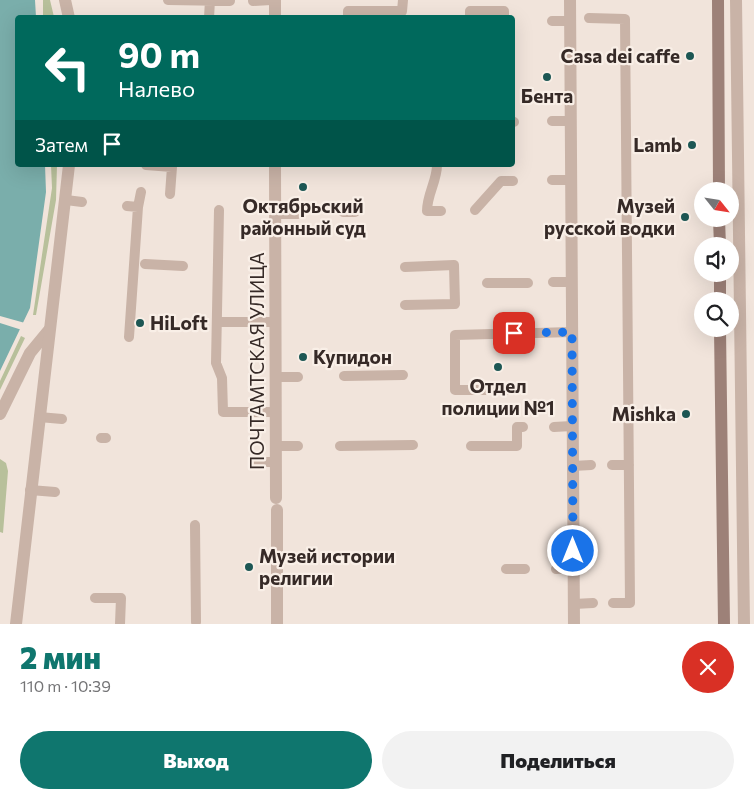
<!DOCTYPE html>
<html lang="ru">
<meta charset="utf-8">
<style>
body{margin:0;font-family:Commissioner,sans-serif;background:#f2f2f2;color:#202124;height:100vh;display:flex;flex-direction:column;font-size:19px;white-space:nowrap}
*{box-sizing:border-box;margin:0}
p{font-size:16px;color:#757577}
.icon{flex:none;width:28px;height:28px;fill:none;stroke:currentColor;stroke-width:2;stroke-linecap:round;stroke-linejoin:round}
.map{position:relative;height:624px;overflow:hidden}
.side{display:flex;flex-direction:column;background:#fff;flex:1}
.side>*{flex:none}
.top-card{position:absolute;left:15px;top:15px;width:500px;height:152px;border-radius:5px;box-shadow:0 5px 20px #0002;background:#00695c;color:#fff;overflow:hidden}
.needle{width:32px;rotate:120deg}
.controls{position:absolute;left:694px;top:182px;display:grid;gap:10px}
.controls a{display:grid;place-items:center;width:45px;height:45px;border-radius:50%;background:#fff;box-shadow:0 5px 20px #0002;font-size:25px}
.pin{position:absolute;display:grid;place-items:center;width:42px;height:42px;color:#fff;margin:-21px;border-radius:10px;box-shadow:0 2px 8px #0006}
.me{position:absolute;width:55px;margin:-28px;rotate:0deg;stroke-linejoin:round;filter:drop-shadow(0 0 4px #0008)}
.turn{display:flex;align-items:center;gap:18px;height:105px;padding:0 20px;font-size:22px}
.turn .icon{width:65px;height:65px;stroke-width:2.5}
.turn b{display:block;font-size:35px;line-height:42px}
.then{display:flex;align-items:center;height:48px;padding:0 20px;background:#0003;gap:10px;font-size:19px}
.round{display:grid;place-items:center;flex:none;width:52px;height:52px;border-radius:26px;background:#f2f2f2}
.headline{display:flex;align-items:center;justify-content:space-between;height:85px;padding:0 20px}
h1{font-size:30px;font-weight:800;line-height:38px;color:#0f766e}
.cta{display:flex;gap:10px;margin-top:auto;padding:10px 20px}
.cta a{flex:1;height:58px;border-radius:30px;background:#0f766e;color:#fff;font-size:20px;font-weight:800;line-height:58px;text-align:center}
.cta a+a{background:#f2f2f2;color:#202124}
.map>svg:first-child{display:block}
.green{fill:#b8c09b}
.water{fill:#7aaeab}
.pier{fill:#f1e4db}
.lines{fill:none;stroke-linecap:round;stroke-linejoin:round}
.service{stroke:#c9b3a7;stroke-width:10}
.minor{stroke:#c9b3a7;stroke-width:12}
.tertiary{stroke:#c9b3a7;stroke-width:12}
.secondary{stroke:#9d8178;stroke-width:12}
.route{stroke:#1a73e8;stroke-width:9;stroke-dasharray:0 16.2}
.poi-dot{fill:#1d5754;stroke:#f9efe7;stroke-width:2}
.labels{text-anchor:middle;stroke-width:4.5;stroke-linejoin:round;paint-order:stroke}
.poi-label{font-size:19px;font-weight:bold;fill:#362a27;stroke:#f9efe7;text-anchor:end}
.street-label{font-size:19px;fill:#362a27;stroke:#f9efe7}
</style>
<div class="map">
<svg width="754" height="624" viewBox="0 0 754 624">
<rect width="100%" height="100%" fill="#f1e4db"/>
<path class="green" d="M43,0h7l4,17h-11z
M51,165h6l-1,35 -20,115h-3l19,-127z
M21,336l4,2 -25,52v-9z
M0,459l6,4 2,8 -5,62 -3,-1z"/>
<path class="water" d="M0,0h35l1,17 -18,1v147h27l1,27 -16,116 -30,63z"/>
<path class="pier" d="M0,316l25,7 -3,7 -22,-7z"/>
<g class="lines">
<path class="service" d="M168,0l62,1
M253,1l18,-1
M209,18l1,-18
M348,18v-7h54l1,-11
M470,18v-7h34v7
M589,18l36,1 5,584h-17
M552,21h18
M552,121h18
M512,122h2
M146,165l26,2 -2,27
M437,165c0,16 -10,29 -10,46h14
M552,180h19
M66,200l16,2
M127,206l11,1 -9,130
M138,207l3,-15
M219,210l-3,153 6,15 1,34h53
M475,210l26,-29h12
M343,212h12
M276,214h22
M145,264l38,2
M553,282h18
M487,283h41
M405,305l50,-1 -1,-39 -49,2
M217,322h59
M344,376l59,-1
M276,377h22
M513,390h-58v-55l117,-3
M39,417l23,2
M554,427l18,-1
M101,438h5
M276,446h22
M340,446l73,-1
M471,446h46v-19h6
M254,462h22
M612,465h17
M573,466l18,-1
M30,490l25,2
M195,525l1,97
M506,569h19
M556,569l17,-1
M95,598h26l-1,26
M574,604l19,-1"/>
<path class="minor" d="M570,0l4,624
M0,414l30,-61 19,-23"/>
<path class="tertiary" d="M65,0l4,18
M275,0v18
M736,0l8,624
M275,165l1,333
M277,510v114
M16,624l53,-459"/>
<path class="secondary" d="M718,0l1,191
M719,219l1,27
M720,274v27
M720,329l4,295"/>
</g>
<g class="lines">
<path class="route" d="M514,333l58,-1 1,219"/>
</g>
<g class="poi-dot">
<circle cx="690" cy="56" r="5"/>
<circle cx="547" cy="77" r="5"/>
<circle cx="692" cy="145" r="5"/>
<circle cx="303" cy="187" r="5"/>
<circle cx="685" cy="217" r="5"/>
<circle cx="140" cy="323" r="5"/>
<circle cx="303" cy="357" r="5"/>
<circle cx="498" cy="367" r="5"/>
<circle cx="686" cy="414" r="5"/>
<circle cx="249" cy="567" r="5"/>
</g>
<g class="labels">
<g class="poi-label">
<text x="680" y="63">Casa dei caffe</text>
<text x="547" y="103" text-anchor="middle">Бента</text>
<text x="682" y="152">Lamb</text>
<text x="303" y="213" text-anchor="middle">Октябрьский<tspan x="303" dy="22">районный суд</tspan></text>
<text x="675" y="213">Музей<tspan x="675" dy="22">русской водки</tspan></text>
<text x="150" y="330" text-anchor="start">HiLoft</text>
<text x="313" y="364" text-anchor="start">Купидон</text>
<text x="498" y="393" text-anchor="middle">Отдел<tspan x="498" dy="22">полиции №1</tspan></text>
<text x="676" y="421">Mishka</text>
<text x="259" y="563" text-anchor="start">Музей истории<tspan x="259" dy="22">религии</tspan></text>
</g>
<g class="street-label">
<text transform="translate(257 361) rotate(-90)" y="7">ПОЧТАМТСКАЯ УЛИЦА</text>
</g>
</g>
</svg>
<div class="controls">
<a><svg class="needle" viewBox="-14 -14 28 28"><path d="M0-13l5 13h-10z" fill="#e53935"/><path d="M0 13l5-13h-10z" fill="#757577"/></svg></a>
<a><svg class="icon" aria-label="sound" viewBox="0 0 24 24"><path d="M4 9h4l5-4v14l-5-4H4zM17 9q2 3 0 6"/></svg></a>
<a><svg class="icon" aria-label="search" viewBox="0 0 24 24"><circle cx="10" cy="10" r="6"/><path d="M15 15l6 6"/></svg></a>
</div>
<div class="pin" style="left:514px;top:333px;background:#d93025"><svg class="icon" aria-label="arrive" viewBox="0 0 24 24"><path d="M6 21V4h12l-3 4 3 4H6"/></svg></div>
<svg class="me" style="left:573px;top:551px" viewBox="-20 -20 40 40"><circle r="17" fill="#1a73e8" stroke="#fff" stroke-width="3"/><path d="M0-11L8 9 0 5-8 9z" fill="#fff"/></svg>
<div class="top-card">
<div class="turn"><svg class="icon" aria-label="left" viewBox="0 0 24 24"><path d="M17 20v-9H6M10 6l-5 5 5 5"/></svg><div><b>90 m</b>Налево</div></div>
<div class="then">Затем<svg class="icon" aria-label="arrive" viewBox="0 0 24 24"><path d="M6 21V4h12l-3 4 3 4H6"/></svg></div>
</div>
</div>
<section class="side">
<div class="headline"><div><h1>2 мин</h1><p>110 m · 10:39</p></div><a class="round" style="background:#d93025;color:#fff"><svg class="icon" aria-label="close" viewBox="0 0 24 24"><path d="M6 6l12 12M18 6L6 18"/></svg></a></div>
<div class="cta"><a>Выход</a><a>Поделиться</a></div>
</section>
